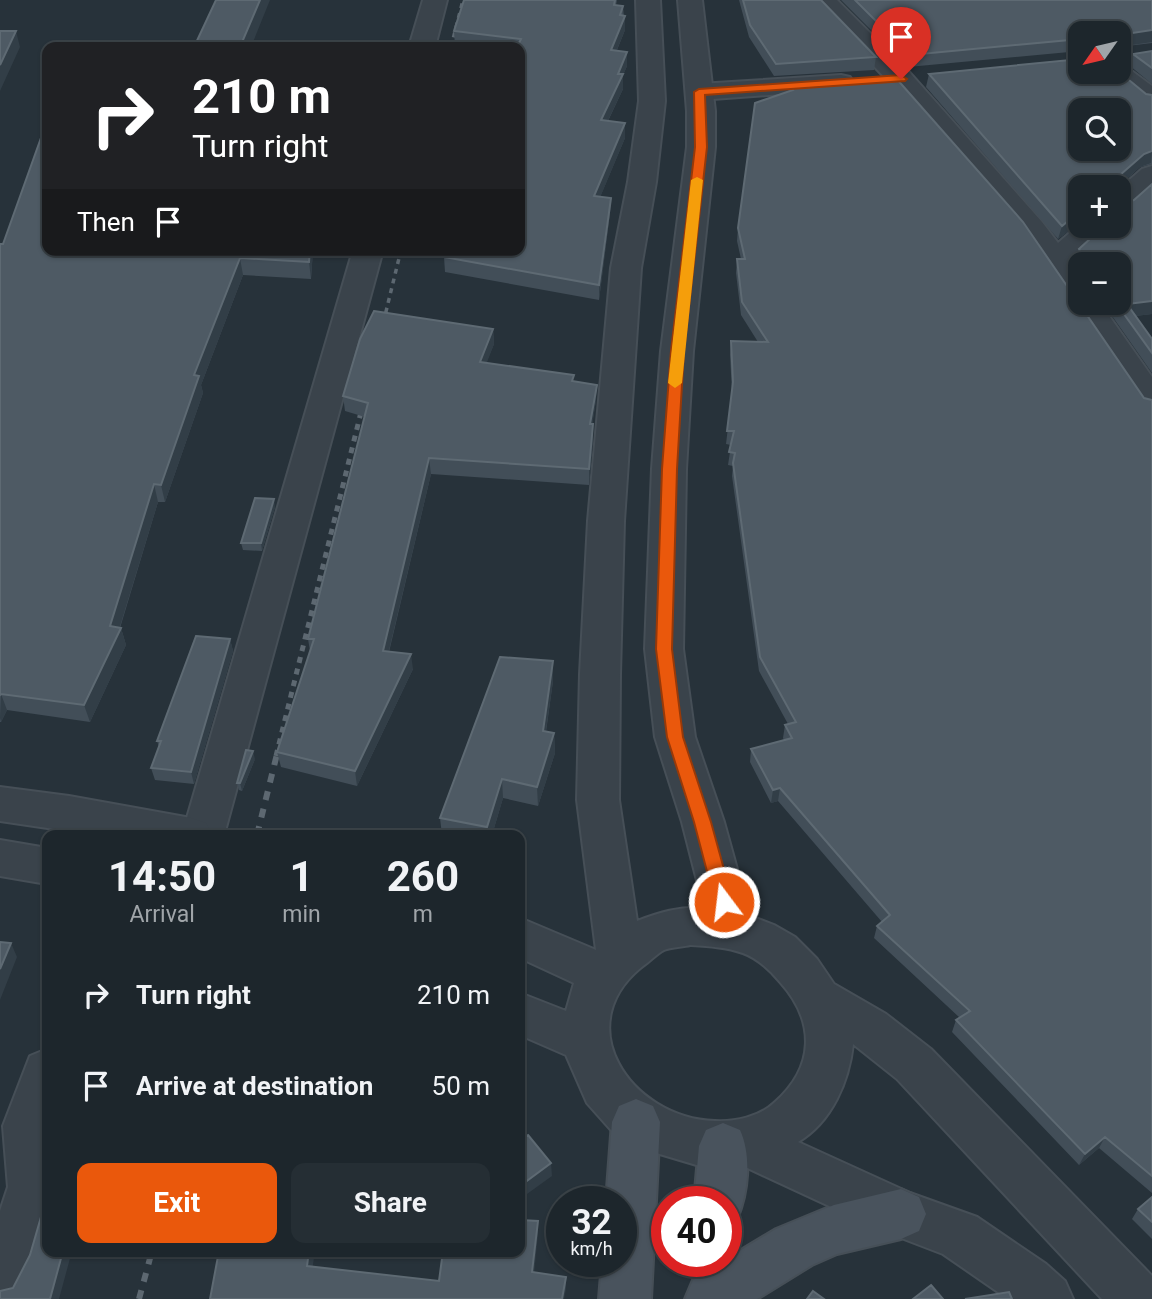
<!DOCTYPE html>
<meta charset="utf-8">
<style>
body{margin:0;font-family:Roboto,sans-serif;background:#252e34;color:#f1f3f6;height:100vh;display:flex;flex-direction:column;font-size:26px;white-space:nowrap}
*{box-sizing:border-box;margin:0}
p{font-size:23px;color:#a0a5a9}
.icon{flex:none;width:38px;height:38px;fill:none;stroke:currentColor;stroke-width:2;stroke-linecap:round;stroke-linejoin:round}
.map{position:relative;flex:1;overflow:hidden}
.sheet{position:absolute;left:42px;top:830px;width:483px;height:427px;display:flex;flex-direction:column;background:#1d262c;border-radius:14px;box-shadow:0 2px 5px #0004,0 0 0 2px #3b4348}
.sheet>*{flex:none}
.guide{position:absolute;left:42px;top:42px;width:483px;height:214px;border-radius:14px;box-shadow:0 2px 5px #0004,0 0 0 2px #3b4348;background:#202124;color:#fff;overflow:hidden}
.needle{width:46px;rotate:236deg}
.tools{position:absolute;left:1068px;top:21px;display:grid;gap:14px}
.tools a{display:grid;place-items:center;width:63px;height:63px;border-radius:14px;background:#1d262c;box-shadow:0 2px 5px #0004,0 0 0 2px #3b4348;font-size:35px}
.speed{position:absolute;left:546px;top:1186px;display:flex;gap:14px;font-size:35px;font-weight:700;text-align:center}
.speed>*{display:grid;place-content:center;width:91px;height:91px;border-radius:50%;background:#1d262c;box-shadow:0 2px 5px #0004,0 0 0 2px #3b4348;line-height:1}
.speed small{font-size:18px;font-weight:400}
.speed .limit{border:10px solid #d22;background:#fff;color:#111}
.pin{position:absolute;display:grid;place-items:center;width:60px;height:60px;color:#fff;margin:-72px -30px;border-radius:50% 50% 50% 0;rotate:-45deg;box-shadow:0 0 7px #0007}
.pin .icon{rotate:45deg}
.me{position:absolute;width:77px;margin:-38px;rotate:345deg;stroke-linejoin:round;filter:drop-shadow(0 0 5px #0008)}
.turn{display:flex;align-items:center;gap:24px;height:147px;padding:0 35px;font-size:32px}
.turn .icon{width:91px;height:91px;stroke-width:2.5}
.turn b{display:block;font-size:49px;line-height:60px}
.then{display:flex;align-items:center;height:66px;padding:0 35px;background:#0003;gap:14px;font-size:26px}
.eta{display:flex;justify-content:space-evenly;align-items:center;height:119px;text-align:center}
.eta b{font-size:42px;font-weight:700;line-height:49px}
.action{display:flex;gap:14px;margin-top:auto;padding:14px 35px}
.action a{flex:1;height:80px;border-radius:14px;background:#ea580c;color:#fff;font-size:28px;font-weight:700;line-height:80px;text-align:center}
.action a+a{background:#252e34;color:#f1f3f6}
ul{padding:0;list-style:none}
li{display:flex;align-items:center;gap:21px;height:91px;padding:0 35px}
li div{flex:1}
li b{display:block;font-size:26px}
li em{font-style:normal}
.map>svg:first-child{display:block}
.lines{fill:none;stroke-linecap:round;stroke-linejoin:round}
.minor-casing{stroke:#464f57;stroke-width:4}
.tertiary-casing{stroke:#464f57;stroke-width:4}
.secondary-casing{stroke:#464f57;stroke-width:4}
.minor{fill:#3a434b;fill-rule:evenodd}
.tertiary{fill:#3a434b;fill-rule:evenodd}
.secondary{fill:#49535d;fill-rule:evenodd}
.rail-far2{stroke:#5d6871;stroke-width:3.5;stroke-dasharray:5 5;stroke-linecap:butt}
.rail-far1{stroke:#5d6871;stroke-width:5;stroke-dasharray:6 6;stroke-linecap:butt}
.rail{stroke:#5d6871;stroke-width:6;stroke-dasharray:9 9;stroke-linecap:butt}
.wall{fill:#424e58}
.shaded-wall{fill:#323e47}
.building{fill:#4e5a64;stroke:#5e6a73;stroke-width:2;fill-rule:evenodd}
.route{fill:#ea580c;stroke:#983908;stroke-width:2}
.slow{fill:#f59e0b}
</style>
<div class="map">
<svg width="1152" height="1299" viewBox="0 0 1152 1299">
<rect width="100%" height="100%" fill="#27323a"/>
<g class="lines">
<g class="minor-casing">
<path id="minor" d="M423,0h24l-12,47h-26z
M811,0h26l73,73 132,149 16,21 22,-19 30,2 -38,36 8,12v29h20l52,74v35l-12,-3 -118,-175 -130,-149z
M1118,65l7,1 27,20v20l-9,-2 -36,-26 -4,-6h15z
M841,75l9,2 4,6 -4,6 -151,11 -9,-2 -4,-6 4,-6 9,-2z
M1152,166v24l-24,21 -10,3v-24l24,-21z
M353,250h30l-159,585h-42z
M47,1049v172l-13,44 -16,32 -18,2v-88l8,-24 -5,-61 27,-70z"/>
</g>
<g class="tertiary-casing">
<path id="tertiary" d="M636,0h24l5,101 -9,81 -15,86 -17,253 -4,153 -1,126 18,121c21,-8 43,-15 67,-13l-22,-86 -27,-85 -10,-88 7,-180 9,-118 26,-204v-36l-9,-111h24l13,111v36l-22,204 -7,118 -3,180 12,88 29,85 26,94 24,9 21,12 22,22 17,25 52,30 45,35 221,227v23h-50l-205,-220 -44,-35c-4,37 -21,78 -55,98l112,51 67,24 69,47 19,17 8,18h-65l-65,-45 -60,-23 -142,-66 -41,1 -57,-17 -32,-19 -24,-27 -21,-48 -46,-20v-42l46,18 8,-28 -54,-25v-40l76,32 -19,-150 3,-126 8,-153 23,-253 17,-86 11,-81zM690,945c17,1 36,2 53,8 14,5 27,17 37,29 36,40 35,85 -6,121 -15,14 -39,19 -59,18 -85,-3 -150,-99 -68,-158 5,-4 11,-10 17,-13 7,-3 18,-3 26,-5z
M0,787l69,9 122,22 15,5 6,12h-117l-95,-14z
M0,840l47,8v36l-47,-8z"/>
</g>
<g class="secondary-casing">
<path id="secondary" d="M636,1099l17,7 7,16 -9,177h-52l3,-37h19v-60h-15l6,-80 7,-16z
M723,1123l17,7c12,26 8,63 -3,89l-11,4v-21h-32l5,-56 7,-16z
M901,1189l18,8 7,17 -7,17 -18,8 -64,15 -25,11 -55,34h-72l8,-19 33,-18v-3l50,-30 58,-24z"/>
</g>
<use href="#minor" class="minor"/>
<use href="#tertiary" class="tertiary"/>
<use href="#secondary" class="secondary"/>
<path class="rail-far2" d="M451,47l12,-47
M381,332l20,-82"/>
<path class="rail-far1" d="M276,756l89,-360"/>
<path class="rail" d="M257,835l20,-81
M139,1299l13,-48"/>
</g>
<path class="wall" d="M464,0h153l-1,5 7,1 2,24 -8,20 10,16 -4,9v14l-15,32 17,17 -25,59 11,1 -1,15 -11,87 -154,-28 -1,-15 76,-7v-203h-52l-13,-1 -1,-15z
M739,0h82l55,57 -2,13 -100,6 -25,-39z
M841,0h311v43l-33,4 -1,11v-25h-38v18l-172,16z
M1152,51v33l-22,-18 3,-12z
M929,74l223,21v69l-12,3 -20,18v18l14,-3 18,-16v130l-17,2 17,38v19l-49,-70h15v-39h-38v5l-5,-7 4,-13 39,-23v-39h-38v35l-22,17 -132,-152z
M789,84l355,314 8,2v793l-53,-45 -20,17 -127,-133 4,-12 4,-2 -86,-80 3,-12 5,-4 -104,-121 -7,2 -21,-41 1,-13 33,-9 -1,-2 2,-13 3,-1 -29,-53 -27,-195 1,-10 -5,-1 3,-20 -5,-1 6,-51 -2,-38 1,-14 27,1 -17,-27 -5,-42 1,-14h4l-4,-18 1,-13 50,-136z
M0,244l47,6h266l-2,29 -68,-4 -42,110 2,8 -38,109h-7l-38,126h1l5,17 -36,77 -83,-12 -6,12h-1z
M493,329l1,15 -8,19 88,18 22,19 -4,24 1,16 -4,45 -158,-11 -42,178 24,17 -56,117 -76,-19 -4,-15 33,-101 -2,-12 57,-222 -20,-6 -2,-15z
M275,507l-13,44 -19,-1 -2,-7z
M230,639l3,12 -39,133 -39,-4 -4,-12 8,-21 -2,-6z
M553,661v20l-7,51 8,1 1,20 -17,53 -35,-8 -11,37h-50l-2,-17z
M255,759l-13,32 -3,-1 -2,-7z
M1152,1197v42l-20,-20 6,-10z"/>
<path class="shaded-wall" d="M260,0h10l-19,47h-11z
M625,16v14l-14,34v-14z
M1152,30v12l-34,5 1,-12z
M16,31l4,16 -20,44v-26z
M627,52v14l-4,9v14l-22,46v-15z
M625,123v15l-31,74v-16z
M1152,151l-1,12 -11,4 -23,20 3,-12 24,-21z
M611,198l-1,15 -11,87v-15z
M1080,211v11l-22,17 4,-13z
M47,219v31l-3,-9v-13z
M310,250h3l-2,29 -2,-17z
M240,258l3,17 -42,110 2,8 -38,109 -4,-17 33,-110z
M1152,301v13l-26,3 1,-13z
M493,329l1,15 -13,34 -1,-16z
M597,385l-1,15 -6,40v-16z
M593,424v16l-4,45v-16z
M429,458l2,16 -46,193 -2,-16z
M154,484l4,18 -41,134 4,-8 5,17 -36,77 -6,-17z
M274,499l1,8 -13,44 -1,-8z
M230,639l3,12 -39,133 -3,-12z
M411,654l2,15 -56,117 -2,-15z
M553,661v20l-10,70v-20z
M1,694l6,16 -6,12 -1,-4z
M554,733l1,20 -17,53 -1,-19z
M253,751l2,8 -13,32 -2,-8z
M502,779l1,19 -11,37h-5v-8z
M780,788l-2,13 -7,2 2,-13z
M11,943l6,14 -17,43v-31z
M1105,1137l-6,11 -20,17 6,-11z
M551,1163l1,13 -32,23v-13z
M538,1221v13l-5,50 -1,-12z
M63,1251h9l-13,48h-9z
M309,1251h6l-4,27 -4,-12z
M566,1277v12l-2,10h-2z"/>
<path class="building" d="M216,0h44l-20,47h-46z
M464,0h151l-1,5 9,1 -3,9 5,1 -14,34 16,2 -9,22h5l-22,46 24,3 -31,73 17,2 -12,87 -155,-28 2,-7h74v-193l3,-6 -3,-1v-3h-3l4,-8 -67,-8z
M743,0h78l55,57 -100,7 -26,-39z
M855,0h297v30l-33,5v22l-1,-24h-38v6l-170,16z
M0,31h16l-16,34z
M1152,51v17l-19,-14z
M1080,59v13l38,-1 28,23 6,1v56l-8,3 -24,21v28l14,-3 18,-16v117l-25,3 25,35v14l-36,-50h2v-39h-32v-3l-7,-12 25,-23h14v-39h-38v24l-18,15 -133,-152zM1080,110h38v39h-38z
M895,77l128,145 121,176 8,2v776l-47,-39 -20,17 -129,-134 14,-9 -93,-85 13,-11 -110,-127 -7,2 -22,-41 41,-11 -7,-13 11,-3 -36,-65 -27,-194 2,-10 -6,-1 5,-21h-7l6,-49 -2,-41 37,1 -26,-40 -5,-43h8l-7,-31 17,-125 38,-13 -4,-6z
M47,121v98l-3,9h3v5l-3,8h3v9h263l-1,12 -69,-4 -46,117 5,1 -38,109 -7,-1 -44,142 11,2 -37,77 -83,-11 -1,1v-451h3z
M374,311l119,18 -13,33 94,13 -2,6 25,4 -7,39h3l-4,45 -160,-11 -46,193 28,3 -56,117 -78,-19 37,-113h-6l60,-236 -25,-7 17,-57z
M255,498l19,1 -13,44h-20z
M196,636l34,3 -39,133 -40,-4 10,-27h-4z
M500,657l53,4 -10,70 11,2 -17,54 -35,-8 -15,48 -47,-9z
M246,750l7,1 -13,32h-3z
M0,942l11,1 -11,26z
M47,1099v152h16l-13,48h-50v-8l13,-3 17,-33 13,-45 1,-103z
M528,1135l23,28 -31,23v-45z
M1152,1197v25l-14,-13z
M520,1220l18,1 -6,51 34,5 -4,22h-352l9,-48h90l-2,15 132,15 4,-30h77z
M931,1285l12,14h-30z
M813,1291l11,8h-17z
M1009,1292l3,7h-47z"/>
<path class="route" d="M901,75l6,4 -2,2 -200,14 2,52 -23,204 -7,118 -5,180 11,88 28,85 22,80 -3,6 -6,2 -6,-2 -3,-6 -21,-80 -27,-85 -11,-88 6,-180 9,-118 24,-204 -1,-55 5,-3z"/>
<path class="slow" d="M697,177l6,3 -21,203 -7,5 -7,-5 23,-203z"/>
</svg>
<div class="tools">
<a><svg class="needle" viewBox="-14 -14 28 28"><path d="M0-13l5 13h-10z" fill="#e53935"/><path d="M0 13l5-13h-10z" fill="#a0a5a9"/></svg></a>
<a><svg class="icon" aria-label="search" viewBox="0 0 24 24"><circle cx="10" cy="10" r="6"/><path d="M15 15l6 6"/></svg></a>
<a>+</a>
<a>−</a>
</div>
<div class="speed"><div>32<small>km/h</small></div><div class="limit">40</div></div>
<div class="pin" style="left:901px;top:79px;background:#d93025"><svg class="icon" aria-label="arrive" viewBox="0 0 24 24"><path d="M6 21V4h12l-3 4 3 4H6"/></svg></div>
<svg class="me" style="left:724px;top:902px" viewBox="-20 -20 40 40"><circle r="17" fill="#ea580c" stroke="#fff" stroke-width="3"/><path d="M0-11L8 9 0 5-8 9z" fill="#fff"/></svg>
<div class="guide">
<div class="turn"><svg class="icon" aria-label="right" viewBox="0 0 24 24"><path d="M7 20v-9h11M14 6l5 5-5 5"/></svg><div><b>210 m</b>Turn right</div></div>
<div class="then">Then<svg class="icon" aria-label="arrive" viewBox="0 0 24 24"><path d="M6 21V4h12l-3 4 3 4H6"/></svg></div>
</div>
<section class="sheet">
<div class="eta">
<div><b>14:50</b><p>Arrival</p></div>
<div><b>1</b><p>min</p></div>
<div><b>260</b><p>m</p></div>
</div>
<ul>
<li><svg class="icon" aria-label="right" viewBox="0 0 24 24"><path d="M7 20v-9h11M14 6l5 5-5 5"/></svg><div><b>Turn right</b></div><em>210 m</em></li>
<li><svg class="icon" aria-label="arrive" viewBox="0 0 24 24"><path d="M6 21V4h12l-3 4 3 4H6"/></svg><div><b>Arrive at destination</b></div><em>50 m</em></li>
</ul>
<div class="action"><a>Exit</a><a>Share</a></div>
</section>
</div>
